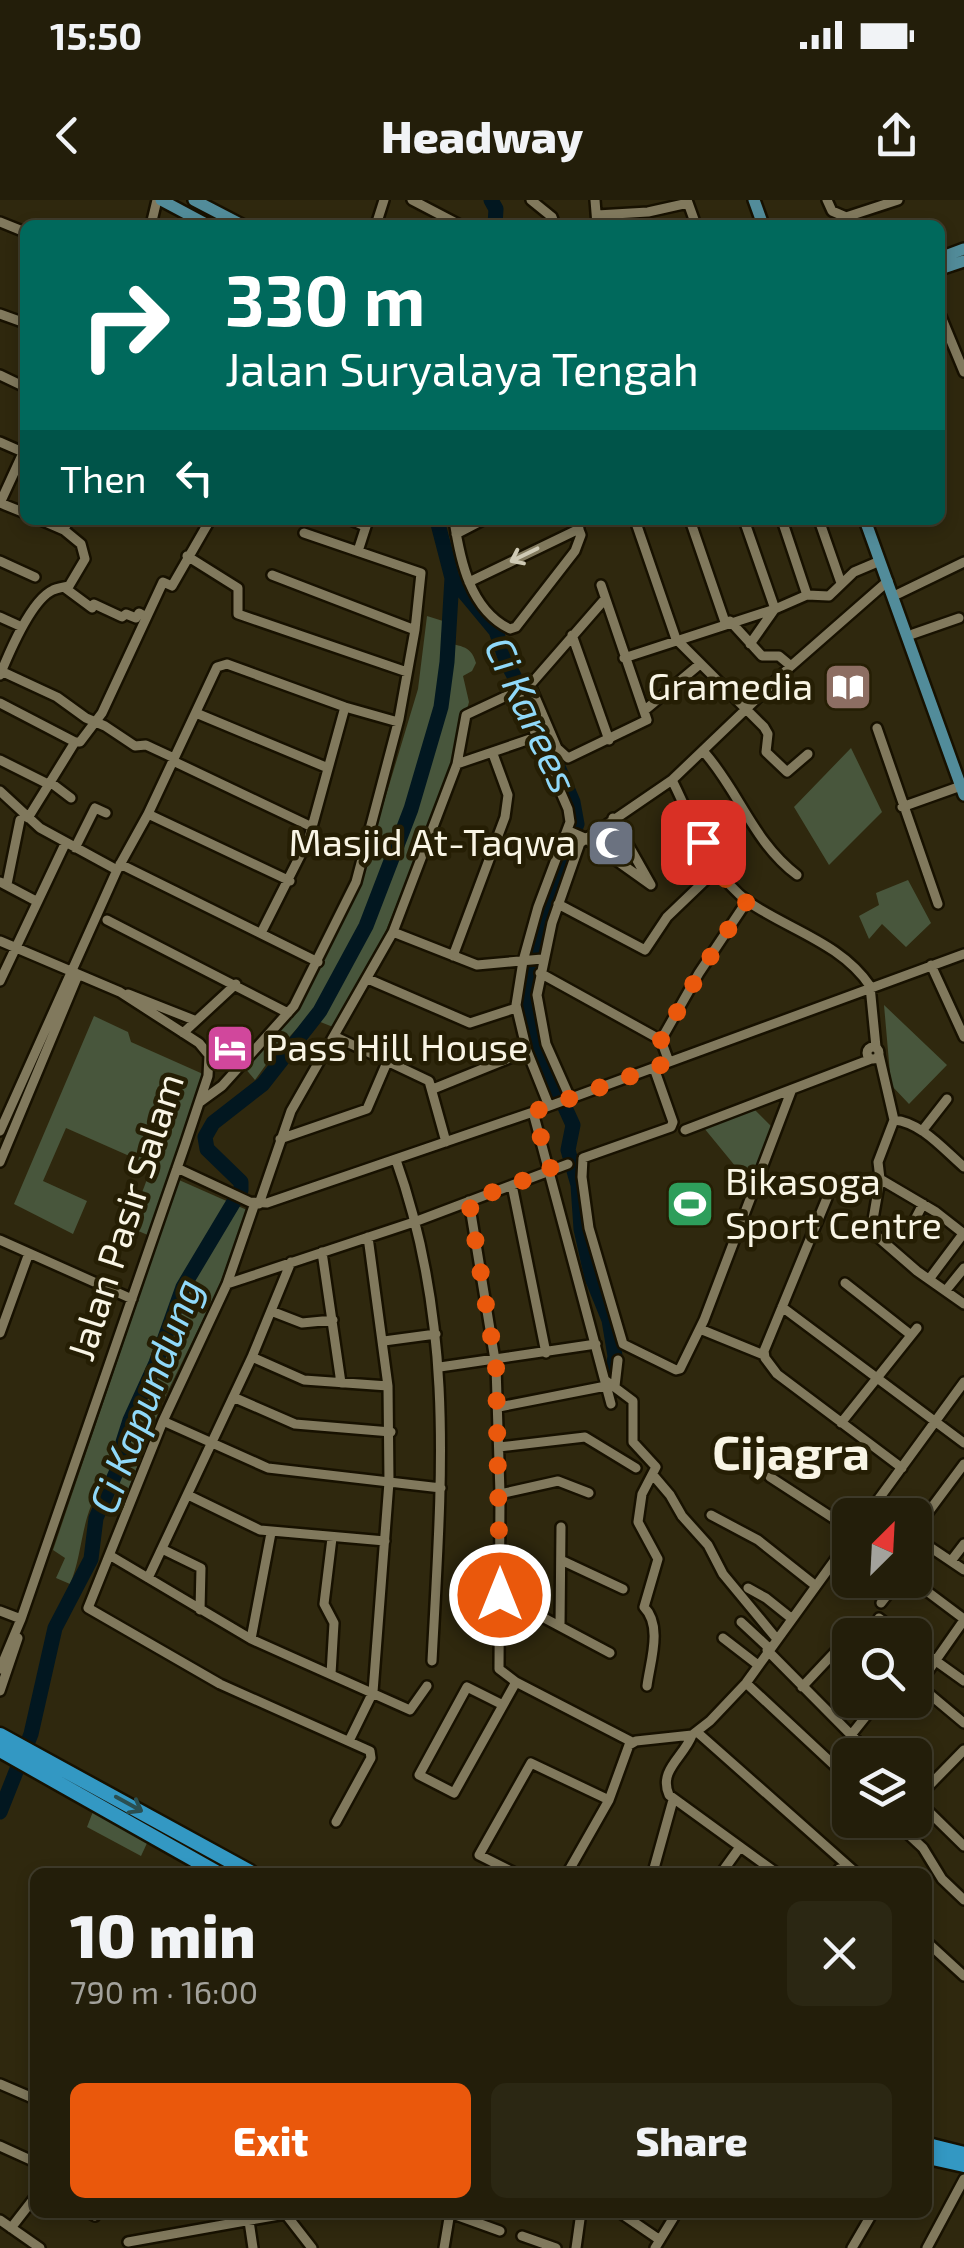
<!DOCTYPE html>
<meta charset="utf-8">
<style>
body{margin:0;font-family:"Exo 2",sans-serif;background:#2b2713;color:#f1f3f6;height:100vh;display:flex;flex-direction:column;font-size:38px;white-space:nowrap}
*{box-sizing:border-box;margin:0}
p{font-size:32px;color:#a3a29c}
.icon{flex:none;width:55px;height:55px;fill:none;stroke:currentColor;stroke-width:2;stroke-linecap:round;stroke-linejoin:round}
.map{position:relative;flex:1;overflow:hidden}
.details{position:absolute;left:30px;top:1668px;width:902px;height:350px;display:flex;flex-direction:column;background:#231e0a;border-radius:15px;box-shadow:0 5px 15px #0003,0 0 0 2px #403c2b}
.details>*{flex:none}
.banner{position:absolute;left:20px;top:20px;width:925px;height:305px;border-radius:15px;box-shadow:0 5px 15px #0003,0 0 0 2px #403c2b;background:#00695c;color:#fff;overflow:hidden}
.needle{width:65px;rotate:24deg}
.fabs{position:absolute;left:832px;top:1298px;display:grid;gap:20px}
.fabs a{display:grid;place-items:center;width:100px;height:100px;border-radius:15px;background:#231e0a;box-shadow:0 5px 15px #0003,0 0 0 2px #403c2b;font-size:50px}
.pin{position:absolute;display:grid;place-items:center;width:85px;height:85px;color:#fff;margin:-42px;border-radius:20px;box-shadow:0 5px 15px #0006}
.me{position:absolute;width:110px;margin:-55px;rotate:0deg;stroke-linejoin:round;filter:drop-shadow(0 0 8px #0008)}
.turn{display:flex;align-items:center;gap:35px;height:210px;padding:0 40px;font-size:45px}
.turn .icon{width:130px;height:130px;stroke-width:2.5}
.turn b{display:block;font-size:70px;line-height:85px}
.then{display:flex;align-items:center;height:95px;padding:0 40px;background:#0003;gap:20px;font-size:38px}
.round{display:grid;place-items:center;flex:none;width:105px;height:105px;border-radius:15px;background:#2b2713}
.headline{display:flex;align-items:center;justify-content:space-between;height:170px;padding:0 40px}
h1{font-size:60px;font-weight:800;line-height:75px}
.primary-button{display:flex;gap:20px;margin-top:auto;padding:20px 40px}
.primary-button a{flex:1;height:115px;border-radius:15px;background:#ea580c;color:#fff;font-size:40px;font-weight:800;line-height:115px;text-align:center}
.primary-button a+a{background:#2b2713;color:#f1f3f6}
.status{display:flex;justify-content:space-between;align-items:center;height:70px;padding:0 50px;background:#231e0a;direction:ltr}
.status svg{height:28px;fill:currentColor}
header{display:flex;justify-content:space-between;align-items:center;height:130px;padding:0 40px;background:#231e0a;font-size:45px;font-weight:800}
.map>svg:first-child{display:block}
.green{fill:#48563c}
.lines{fill:none;stroke-linecap:round;stroke-linejoin:round}
.river{stroke:#021720;stroke-width:15}
.minor-casing{stroke:#171100;stroke-width:14}
.major-casing{stroke:#171100;stroke-width:16}
.highway-casing{stroke:#171100;stroke-width:19}
.minor{stroke:#81795d;stroke-width:9}
.major{stroke:#528c9a;stroke-width:11}
.highway{stroke:#3398c3;stroke-width:14}
.oneway{stroke:#cfcab5}
.oneway2{stroke:#2b4f50}
.route{stroke:#ea580c;stroke-width:18;stroke-dasharray:0 32.4}
.labels{text-anchor:middle;stroke-width:9;stroke-linejoin:round;paint-order:stroke}
.poi-label{font-size:38px;fill:#f9f5e5;stroke:#251e04;text-anchor:end}
.street-label{font-size:38px;fill:#f9f5e5;stroke:#251e04}
.water-label{font-size:40px;font-style:italic;fill:#90d9f9;stroke:#251e04}
.district-label{font-size:48px;font-weight:bold;fill:#f9f5e5;stroke:#251e04}
</style>
<div class="status"><b>15:50</b><svg viewBox="0 0 49 12"><path d="M0 12V9h3v3zM5 12V6h3v6zM10 12V3h3v9zM15 12V0h3v12zM26 1h20v11H26zM47 4h2v5h-2z"/></svg></div>
<header><svg class="icon" aria-label="back" viewBox="0 0 24 24"><path d="M15 5l-7 7 7 7"/></svg>Headway<svg class="icon" aria-label="share" viewBox="0 0 24 24"><path d="M12 15V3M7 8l5-5 5 5M5 13v7h14v-7"/></svg></header>
<div class="map">
<svg width="964" height="2048" viewBox="0 0 964 2048">
<rect width="100%" height="100%" fill="#2f280e"/>
<path class="green" d="M427,416l16,5 -2,21c17,4 30,2 35,21l-4,8 -9,5 6,26 -20,73 -66,163 -50,89 -25,-10 -33,35 -20,28 -11,-13 65,-82 54,-113 55,-183z
M851,548l31,64 -53,53 -35,-58z
M908,680l23,43 -25,24 -24,-23 -13,15 -10,-23 20,-11 -3,-12z
M884,805l63,60 -38,39 -18,-19z
M94,816l34,16 3,10 72,32 -53,162 -21,-9 23,-61 -86,-38 -23,53 44,20 -14,33 -59,-30z
M755,910l20,20 -21,59 -50,-61z
M179,980l68,30 -29,79 -56,114 -37,95 -24,-9c-20,24 -18,66 -31,95l-14,-6 9,-20 -12,-8z
M94,1609l54,32 -7,15 -54,-29z"/>
<g class="lines">
<path class="river" d="M491,0l5,9 -1,16
M452,378l44,53 10,30 33,61 34,80 4,22 -34,86 -16,61v35l2,22 44,97 -5,25 10,35 3,44 11,49 17,42 6,36 -3,20
M0,1612l31,-78 24,-106 36,-69 5,-41 27,-61v-15l7,-22 26,-57 27,-76 58,-97v-8l-34,-33 -2,-12 8,-14 50,-39 57,-73 46,-85 45,-117 30,-102 6,-45 5,-84 -15,-58"/>
<g class="minor-casing">
<path id="minor" d="M412,0l46,24
M531,0l21,17 3,8
M595,0l2,25
M687,0l9,25
M827,0l5,11 14,6 52,-17
M597,15l51,-3 40,-9
M0,22l25,10
M151,25l6,-25
M376,25l8,-25
M0,114l25,9
M940,114l24,58
M0,175l25,12
M0,242l25,11
M0,303l23,-50
M0,303l25,10
M41,320l23,10
M351,320l14,6
M454,320c6,40 16,90 56,109l6,-2 59,-76 6,-16 -6,-15
M635,320l41,119 88,88 4,7 -2,18 21,20 21,-18
M690,320l35,102
M744,320l31,89
M782,320l25,75
M819,320l22,63
M456,334l27,-14
M358,351l10,-31
M187,356l51,32v26l169,58
M0,361l35,16
M272,375l143,55
M469,382l110,-53
M65,388l27,20 2,-4 28,13 4,-3 10,4 3,-5 7,4
M898,394l66,-32
M0,417l22,10
M730,421l32,35h17l12,10
M913,434l46,-16
M572,435l37,105
M750,444l24,-34
M624,458l151,-49 32,-14 22,1 25,-24 26,-11
M1,471l56,26 29,21 19,8 30,20 11,-1 28,13
M0,475c9,-22 31,-75 53,-85 5,-2 10,-3 16,-4l16,-27 -4,-15 -17,-14 4,-10
M530,485l27,63 11,10 79,-38 -46,-135
M517,491l51,118 2,13 -32,85 -15,54 -7,44 11,46 22,55
M0,503l75,39
M645,510l55,-46
M196,513l132,55
M877,528l61,176
M704,552c35,39 49,90 93,123
M0,560l48,24
M173,561l139,66
M457,564l79,-27
M672,580c21,42 38,95 78,123 40,27 92,41 120,83l6,61
M50,582l21,16
M0,591l40,37 77,42
M902,607l59,-21
M148,614l142,67
M28,618l47,-76h5l22,-29 61,-131 9,4 38,-66
M569,631l16,7 66,47 -38,-67
M75,648l20,-40 11,5
M120,664l198,98
M0,682l36,19
M7,684l13,-64
M558,704l87,46 22,-33 50,-48
M107,720l181,93
M393,732l84,33 65,-6
M261,733l48,-95 36,-131
M0,741l120,51 79,51 10,12 -1,21 -23,69 -164,474 -21,50
M453,756l52,-139 3,-22 -15,-41
M931,765l33,72
M540,773l121,67
M368,779l102,44 46,-15
M0,781l65,-137
M128,794l66,26
M183,833l53,-49
M334,836l95,45 17,61
M867 853a6 6 0 1 1 12 0a6 6 0 1 1-12 0Z
M879,855l15,65 -16,42 2,17 -9,52 46,40 47,33
M669,862l-8,-22 38,-67 48,-72
M654,868l19,54 -2,5 -88,31 -1,19 7,51 34,116 53,26 4,-1 24,-49 88,-231
M433,889l94,-38
M570,898l-24,-54 -9,-49 15,-72 28,-80 92,-63 119,-114 97,-85
M200,902l22,-16 72,-80 62,-124 43,-163 16,-89 6,-57 -117,-40
M533,912l78,292
M894,920c27,2 50,30 70,47
M685,930l186,-71
M0,931l117,-261 31,-56 69,-147 10,-3 118,43 53,15
M922,931l25,-32
M280,939l87,-30 21,-49
M396,960c60,169 45,326 36,501
M0,962l78,-187
M177,968l73,34 17,1 266,-91 431,-158
M880,979l56,33 28,22
M512,985l34,168
M827,998l-63,153 1,7 12,16 125,94
M469,1001l27,165 4,128 -1,175 17,13 116,60
M255,1003l-28,81 -64,137 -75,187 132,76 150,67 1,7 -35,64
M259,1004l32,-93 102,-179 64,-168 9,-49 64,-30 75,-86
M910,1029l13,-25
M0,1040l132,59
M322,1052l19,131
M930,1078l33,-44
M845,1083l66,52
M227,1084l190,-63 151,-57
M947,1089l17,-21
M782,1107l182,136
M271,1111l31,12 31,-3
M700,1129l64,26
M0,1133l29,-80
M384,1141l52,-7
M252,1157l52,23 84,6
M440,1167l156,-23
M605,1180l28,21v41l23,25 -14,27 -4,28 20,37 -14,48c19,19 6,55 3,79
M615,1186l3,-26
M233,1197l62,27 96,8
M499,1207l107,-21
M163,1221l105,47 173,20
M841,1223l76,-95
M499,1247l86,-10 51,31
M653,1275l17,20 12,21 26,29 15,29 53,64
M770,1277l80,52
M500,1294l58,-13 31,12
M188,1295l72,35 125,11
M711,1315l47,25 58,46
M867,1315l97,-133
M915,1330l49,-66
M915,1337l49,33
M162,1349l39,19 -1,42
M111,1356l140,83 159,71 17,-24
M561,1360l62,29
M951,1361l13,-17
M148,1378l104,-221 39,-95
M912,1380l52,39
M748,1388l18,10 25,20
M501,1395l109,58
M881,1403l18,-23
M0,1411l21,8
M879,1418l22,17
M741,1422l28,26
M560,1425l1,-98
M723,1438l35,27
M251,1439l20,-106
M915,1446l49,35
M767,1450l104,105
M331,1474l3,-51 -10,-19 8,-66
M922,1480l42,-60
M915,1482l49,41
M746,1483l104,97
M802,1487l48,-51
M0,1491l18,-53
M503,1505l-36,-18 -48,88 35,18 62,-111
M697,1532l158,140
M692,1535c-8,22 -34,35 -23,60l106,77
M851,1535l28,-35
M349,1541l24,-49 16,-210 -1,-96 -20,-149
M915,1598l49,48
M916,1599l48,-49
M893,1620l30,28 19,31 22,21
M839,1669l5,3
M513,1672l-34,-17 52,-92 78,37
M568,1672l41,-72 20,-55 7,-4 56,-6 18,-14 36,-38 104,-144
M653,1672l20,-72
M722,1672l18,-25
M928,1743l36,33
M0,1884l35,15
M0,1946l35,16
M88,2012l7,4
M284,2012l28,36
M619,2012l41,28
M450,2013l50,18
M0,2020l40,28
M249,2021l4,27
M11,2028l24,-31
M522,2036l34,12
M128,2042l157,-28
M444,2048l6,-36
M576,2048l5,-36
M655,2048l22,-36
M852,2048l21,-36
M927,2048l37,-69"/>
</g>
<g class="major-casing">
<path id="major" d="M161,0l47,25
M194,0l48,25
M754,0l9,25
M940,58l24,-9
M940,69l24,-8
M865,320l99,275"/>
</g>
<g class="highway-casing">
<path id="highway" d="M0,1535l250,137
M0,1550l216,122
M928,1945l36,9
M928,1957l36,8"/>
</g>
<use href="#minor" class="minor"/>
<use href="#major" class="major"/>
<use href="#highway" class="highway"/>
</g>
<defs><path id="oneway-shaft" d="M-6 0H5M1.5-3L5.5 0L1.5 3" fill="none" stroke-width="1.6" stroke-linecap="round" stroke-linejoin="round" transform="scale(2.5)"/></defs>
<use class="oneway" href="#oneway-shaft" transform="translate(524 355) rotate(154)"/>
<use class="oneway2" href="#oneway-shaft" transform="translate(129 1604) rotate(29)"/>
<g class="lines">
<path class="route" d="M500,1395l-4,-229 -27,-165 82,-31 -18,-58 136,-50 -8,-22 38,-66 48,-73 -30,-31 -14,-28"/>
</g>
<defs>
<g id="library-square" transform="scale(2.5)"><rect x="-9" y="-9" width="18" height="18" rx="4" fill="#8d6e63" stroke="#251e04"/><path d="M-6-4Q-3-5.5-.7-3.5V5Q-3 3-6 4ZM6-4Q3-5.5 .7-3.5V5Q3 3 6 4Z" fill="#fff"/></g>
<g id="mosque-square" transform="scale(2.5)"><rect x="-9" y="-9" width="18" height="18" rx="4" fill="#6b7280" stroke="#251e04"/><path d="M3.5-4.9A6 6 0 1 0 3.5 4.9A5 5 0 1 1 3.5-4.9Z" fill="#fff"/></g>
<g id="hotel-square" transform="scale(2.5)"><rect x="-9" y="-9" width="18" height="18" rx="4" fill="#d1479c" stroke="#251e04"/><path d="M-6-4.5h1.5V1H6V5H4.5V3h-9V5H-6ZM-4 0a1.8 1.8 0 1 1 3.6 0ZM.5 0V-2.5h3Q6-2.5 6 0Z" fill="#fff"/></g>
<g id="stadium-square" transform="scale(2.5)"><rect x="-9" y="-9" width="18" height="18" rx="4" fill="#2e9e5b" stroke="#251e04"/><path d="M0-5a6.5 5 0 1 0 0 10a6.5 5 0 1 0 0-10ZM-3.5-1.8h7v3.6h-7Z" fill="#fff"/></g>
</defs>
<g fill-rule="evenodd">
<use href="#library-square" x="848" y="487"/>
<use href="#mosque-square" x="611" y="643"/>
<use href="#hotel-square" x="230" y="848"/>
<use href="#stadium-square" x="690" y="1004"/>
</g>
<g class="labels">
<g class="poi-label">
<text x="813" y="500">Gramedia</text>
<text x="576" y="656">Masjid At-Taqwa</text>
<text x="265" y="861" text-anchor="start">Pass Hill House</text>
<text x="725" y="995" text-anchor="start">Bikasoga<tspan x="725" dy="44">Sport Centre</tspan></text>
</g>
<g class="street-label">
<text transform="translate(126 1017) rotate(-72)" y="13">Jalan Pasir Salam</text>
</g>
<g class="water-label">
<text transform="translate(531 515) rotate(65)" y="14">Ci Karees</text>
<text transform="translate(146 1196) rotate(-69)" y="14">Ci Kapundung</text>
</g>
<g class="district-label">
<text x="791" y="1270">Cijagra</text>
</g>
</g>
</svg>
<div class="fabs">
<a><svg class="needle" viewBox="-14 -14 28 28"><path d="M0-13l5 13h-10z" fill="#e53935"/><path d="M0 13l5-13h-10z" fill="#a3a29c"/></svg></a>
<a><svg class="icon" aria-label="search" viewBox="0 0 24 24"><circle cx="10" cy="10" r="6"/><path d="M15 15l6 6"/></svg></a>
<a><svg class="icon" aria-label="layers" viewBox="0 0 24 24"><path d="M12 4l9 5-9 5-9-5zM3 14l9 5 9-5"/></svg></a>
</div>
<div class="pin" style="left:703px;top:642px;background:#d93025"><svg class="icon" aria-label="arrive" viewBox="0 0 24 24"><path d="M6 21V4h12l-3 4 3 4H6"/></svg></div>
<svg class="me" style="left:500px;top:1395px" viewBox="-20 -20 40 40"><circle r="17" fill="#ea580c" stroke="#fff" stroke-width="3"/><path d="M0-11L8 9 0 5-8 9z" fill="#fff"/></svg>
<div class="banner">
<div class="turn"><svg class="icon" aria-label="right" viewBox="0 0 24 24"><path d="M7 20v-9h11M14 6l5 5-5 5"/></svg><div><b>330 m</b>Jalan Suryalaya Tengah</div></div>
<div class="then">Then<svg class="icon" aria-label="left" viewBox="0 0 24 24"><path d="M17 20v-9H6M10 6l-5 5 5 5"/></svg></div>
</div>
<section class="details">
<div class="headline"><div><h1>10 min</h1><p>790 m · 16:00</p></div><a class="round"><svg class="icon" aria-label="close" viewBox="0 0 24 24"><path d="M6 6l12 12M18 6L6 18"/></svg></a></div>
<div class="primary-button"><a>Exit</a><a>Share</a></div>
</section>
</div>
